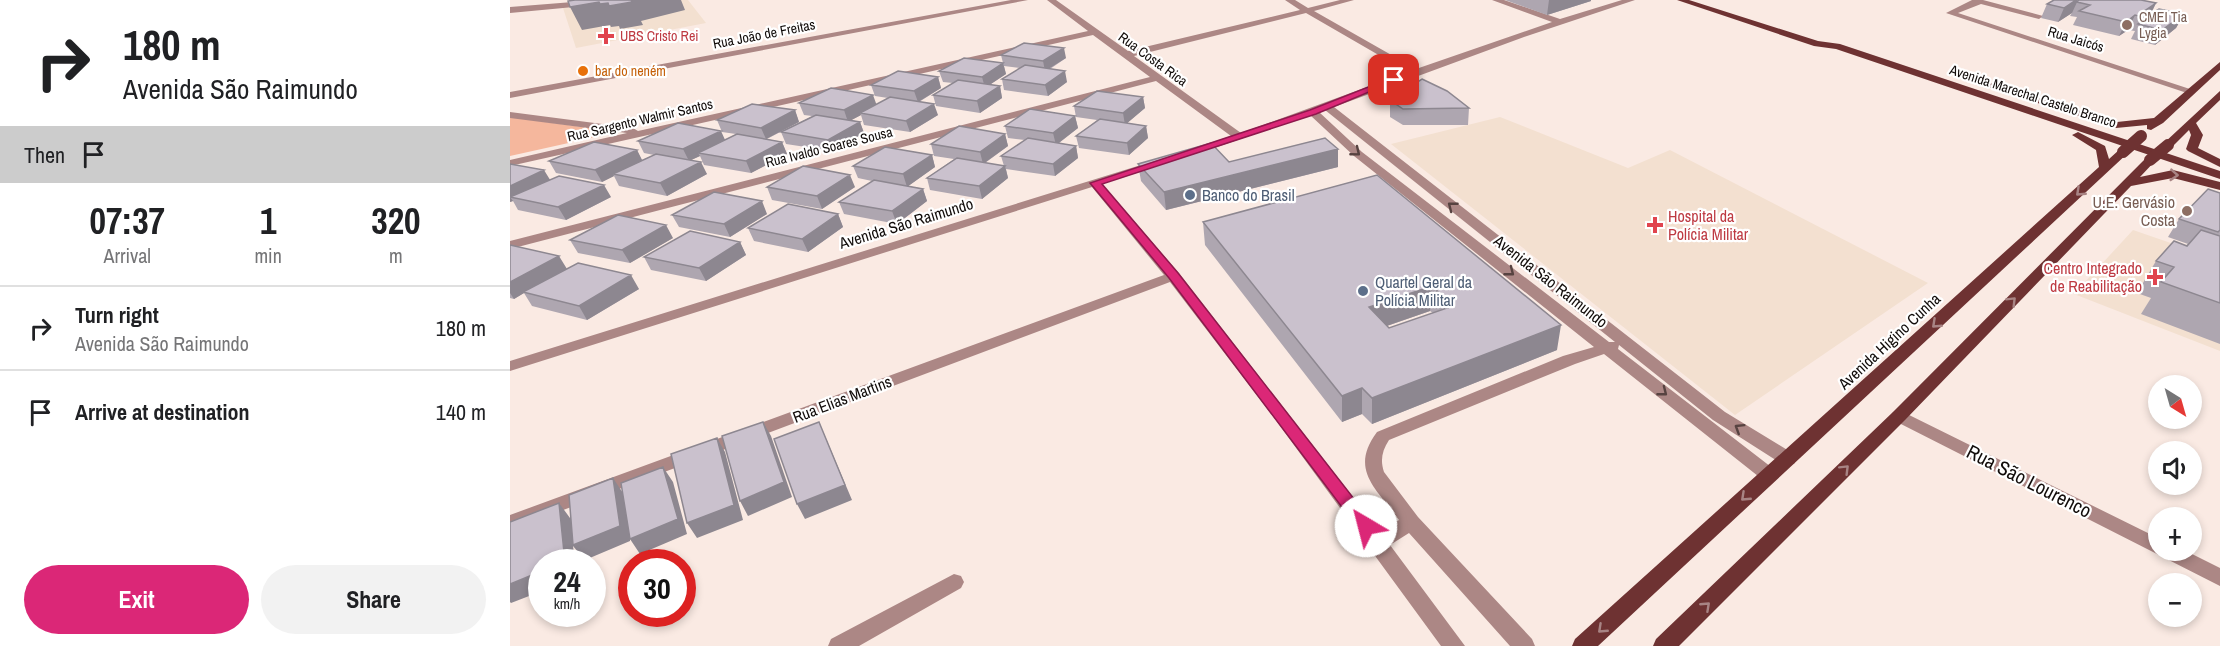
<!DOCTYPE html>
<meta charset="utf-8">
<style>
body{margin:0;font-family:"Archivo Narrow",sans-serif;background:#f2f2f2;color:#202124;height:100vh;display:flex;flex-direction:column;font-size:22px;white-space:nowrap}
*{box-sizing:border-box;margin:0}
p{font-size:20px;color:#757577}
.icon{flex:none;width:33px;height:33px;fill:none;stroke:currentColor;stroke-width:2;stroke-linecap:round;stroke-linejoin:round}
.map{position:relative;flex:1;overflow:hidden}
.sheet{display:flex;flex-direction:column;background:#fff;width:510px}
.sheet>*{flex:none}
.banner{background:#fff;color:#202124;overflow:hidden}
.needle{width:39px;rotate:143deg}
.fabs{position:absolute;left:1638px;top:375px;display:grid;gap:12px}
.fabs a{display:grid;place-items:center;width:54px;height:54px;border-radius:50%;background:#fff;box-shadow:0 3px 9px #0003;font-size:30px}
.speed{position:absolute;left:18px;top:549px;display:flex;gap:12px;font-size:30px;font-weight:700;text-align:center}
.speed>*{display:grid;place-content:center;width:78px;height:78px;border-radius:50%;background:#fff;box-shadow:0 3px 9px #0003;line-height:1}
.speed small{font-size:15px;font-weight:400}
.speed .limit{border:9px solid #d22;background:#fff;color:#111}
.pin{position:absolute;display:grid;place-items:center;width:51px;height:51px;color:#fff;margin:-26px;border-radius:12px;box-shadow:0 3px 9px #0006}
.me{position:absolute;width:66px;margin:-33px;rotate:323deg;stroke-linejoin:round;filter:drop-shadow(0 0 4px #0008)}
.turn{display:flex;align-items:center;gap:21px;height:126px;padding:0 24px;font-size:27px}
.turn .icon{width:78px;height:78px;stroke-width:2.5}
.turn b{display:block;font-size:42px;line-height:51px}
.then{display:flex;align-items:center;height:57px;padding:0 24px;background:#0003;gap:12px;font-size:22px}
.eta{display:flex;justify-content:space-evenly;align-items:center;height:102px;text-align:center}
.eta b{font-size:36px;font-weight:800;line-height:42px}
.action{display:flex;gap:12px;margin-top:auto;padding:12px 24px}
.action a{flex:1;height:69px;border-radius:36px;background:#db2777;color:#fff;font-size:24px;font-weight:800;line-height:69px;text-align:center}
.action a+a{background:#f2f2f2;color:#202124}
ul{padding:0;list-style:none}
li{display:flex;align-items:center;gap:18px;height:84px;padding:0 24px;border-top:2px solid #e0e0e0}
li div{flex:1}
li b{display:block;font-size:22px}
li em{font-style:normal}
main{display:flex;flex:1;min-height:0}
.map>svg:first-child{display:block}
.medical{fill:#f3e0d0}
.green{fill:#f5b79d}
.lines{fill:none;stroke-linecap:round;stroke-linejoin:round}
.minor{fill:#ac8785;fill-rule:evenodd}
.major{fill:#6e3232;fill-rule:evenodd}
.major-bridge{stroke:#6e3232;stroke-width:12}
.wall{fill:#aea6b0;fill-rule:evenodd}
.shaded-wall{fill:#8d8790}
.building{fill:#cac1cd;stroke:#8d8790;stroke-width:1.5;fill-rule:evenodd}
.oneway{stroke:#574341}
.oneway2{stroke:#a88484}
.route{fill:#db2777;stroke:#8e194d;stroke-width:1.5}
.education-dot{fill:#8d6e63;stroke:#fff;stroke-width:2}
.health-dot{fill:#e0444e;stroke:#fff;stroke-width:2}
.food-dot{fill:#e8710a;stroke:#fff;stroke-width:2}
.service-dot{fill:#5c6f8a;stroke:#fff;stroke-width:2}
.labels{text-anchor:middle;stroke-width:4.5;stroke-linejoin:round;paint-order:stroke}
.far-education-label{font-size:14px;fill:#785e54;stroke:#fff;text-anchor:start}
.far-street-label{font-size:14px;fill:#110c0a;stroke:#fff}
.far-health-label{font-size:14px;fill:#be3a42;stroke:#fff;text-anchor:start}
.far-food-label{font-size:14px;fill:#c56008;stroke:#fff;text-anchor:start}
.service-label{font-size:16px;fill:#4e5e75;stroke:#fff;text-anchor:start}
.education-label{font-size:16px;fill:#785e54;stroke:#fff;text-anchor:end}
.health-label{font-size:16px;fill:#be3a42;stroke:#fff;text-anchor:start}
.street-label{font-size:16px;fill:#110c0a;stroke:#fff}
.near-street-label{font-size:20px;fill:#110c0a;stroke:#fff}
</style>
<main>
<section class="sheet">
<div class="banner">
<div class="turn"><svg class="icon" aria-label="right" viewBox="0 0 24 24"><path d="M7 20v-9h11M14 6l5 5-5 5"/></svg><div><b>180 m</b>Avenida São Raimundo</div></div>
<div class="then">Then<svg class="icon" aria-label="arrive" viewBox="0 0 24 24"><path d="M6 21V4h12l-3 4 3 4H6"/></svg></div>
</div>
<div class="eta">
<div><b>07:37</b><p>Arrival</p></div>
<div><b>1</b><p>min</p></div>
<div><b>320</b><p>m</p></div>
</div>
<ul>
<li><svg class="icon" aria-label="right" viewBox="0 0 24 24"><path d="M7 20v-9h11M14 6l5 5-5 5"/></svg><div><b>Turn right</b><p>Avenida São Raimundo</p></div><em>180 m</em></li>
<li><svg class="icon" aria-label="arrive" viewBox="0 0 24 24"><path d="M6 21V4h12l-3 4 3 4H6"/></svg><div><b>Arrive at destination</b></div><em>140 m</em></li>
</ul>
<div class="action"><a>Exit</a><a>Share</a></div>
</section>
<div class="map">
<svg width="1710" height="646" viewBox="0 0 1710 646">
<rect width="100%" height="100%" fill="#faeae3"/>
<path class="medical" d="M148,0h30l18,23 -130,25 -13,-40z
M990,117l128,51 42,-18 258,133 -193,132 -344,-271z
M1623,230l87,30v91l-146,-57z"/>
<path class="green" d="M0,117l108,15 -108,24z"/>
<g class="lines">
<path class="minor" d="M88,0h33l-4,2 -117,11v-6z
M501,0h17l-518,98v-6z
M537,0h9l72,51 172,-41 -15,-10h10l13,8 32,-8h14l-40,11 102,58 136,-47 -60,-22h12l56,19 62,-19h13l-111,37 -190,70 391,305 69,42 3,5 -3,5 -6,1 -6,-1 -69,-44 -94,-75 -1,4 157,121 3,5 -3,5 -6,2 -6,-2 -159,-126 -29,10 -186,76c-7,11 -9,20 -5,32l34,45 114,122 3,7h-25l-101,-113 -19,12 75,101h-24l-169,-231 -102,-133 -660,248v-15l654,-240 -72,-88 -582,184v-10l647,-201 6,3 -2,2 -59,19 77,89 201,259 19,-12c-23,-32 -50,-50 -22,-88l186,-76 31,-9 -240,-191 -44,-41 -116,40 -6,-3 2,-2 41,-14 -75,-55 -646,168v-8l640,-164 -57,-42 -583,131v-6l117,-27 -117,-15v-6l123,16 5,3 450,-100zM796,13l102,59 -167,61 -107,-77zM815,110l290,232h-6l-247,-190 -43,-40z
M1462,0h11l60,16 -4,3 -58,-15 -23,9 238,78 -9,2 -241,-80z
M1389,410l259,128v12h26l36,18v18l-327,-166 -2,-4 2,-4z
M444,574l7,2 3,6 -3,6 -102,58h-31l3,-7z"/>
<path class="major" d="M1167,0h12l129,41 22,3 380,127v8l-384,-130 -22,-3z
M1710,62v8l-57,53 -12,7 -4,-1v-4l-31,3 -144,-46 8,-2 137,42 37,-4z
M1710,91v9l-24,23 7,12 -5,13 22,11v8l-32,-16 -2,-2 5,-14 -2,-5 -17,17h-8v-4z
M1568,132l27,14 4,13 10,-9h8l2,2 -531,494h-26l3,-7 524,-472 -3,-17 -24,-15z
M1640,157l6,3 -16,17 33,-7 47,12v8l-47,-12 -42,8 -226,234 -226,226h-26l3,-7 237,-227 253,-254z"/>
<path class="major-bridge" d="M1613,152l18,-16
M1640,160l18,-15"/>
</g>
<path class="wall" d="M995,0h86v1l-44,14z
M1544,0h24l-1,1 79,2 -5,11h33l-8,14 -21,17 -24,-6 4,-8 -7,-1 -9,6 -46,-11 4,-8 -7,-1 2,-3 -14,9 -17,-4 6,-14z
M491,55l65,3 -16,11 17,13 -19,14 -44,-6 -2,-11 18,-11 -16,-2 2,8 -17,11 11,1 2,12 -22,15 -44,-7 -3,-11 20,-12 -10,-1 -4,-11 64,-8z
M428,77l3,11 -22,14 19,13 -28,17 -46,-7 -3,-10 -10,5 9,2 4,11 -32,18 -46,-7 -5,-12 31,-16 -8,-1 -5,-12 78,2 11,-7 -13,-2 -4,-11z
M633,97l2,11 -18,15 19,3 2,12 -19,17 -50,-7 -3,-12 21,-16 -21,-3 -2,-11z
M880,100l79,8 -1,17h-65l-13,-8z
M285,110l4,12 -32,17 15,3 5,12 -36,19 -47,-8 -4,-9 -9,4 16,14 -40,22 -48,-10 -5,-10 -12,6 -46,-9 -7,-12 88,-11 5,10 12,-5 -10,-2 -6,-12 87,-1 11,-6 -14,-2 -5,-12z
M565,116l3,12 -19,15 17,3 2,12 -23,18 -49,-7 2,9 -26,21 -52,-9 -3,-12 27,-19 -20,-3 -3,-12 74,-10 3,12 -23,17 19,3 -3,-10 24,-16 -17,-2 -3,-12z
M828,149v18l-172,43 -25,-29 -3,-17 91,-2z
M422,155l3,12 -27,19 15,3 4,12 -30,23 -53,-10 -5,-12 33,-21 -14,-3 -5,-12z
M0,164l40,16 61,17 -45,23 -48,-10 -5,-9 -3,1z
M867,175l180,175 -185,74 -10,-10 -20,8 -137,-177 -2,-23zM920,311l3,2 -44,15 -2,-2z
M257,187h88l-33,22 -50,-9z
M1710,193v42l-1,1h1v108l-79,-30 10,-16 -14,-5 19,-32 32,-17 -20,-7 11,-18z
M257,214l-37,23 -51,-10 -7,-12z
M328,214l5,13 -35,25 -54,-11 -6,-13z
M163,238l-43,25 -52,-10 -8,-13z
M230,242l6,13 -40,26 -55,-11 -7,-13z
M0,245l57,24 72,20 -52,31 -55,-14 -8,-13 -10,6 -4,-1z"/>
<path class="shaded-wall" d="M121,0h50l4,10 -44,11 2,4 -23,4 -1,-3 -8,1 -1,-2 -28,5 -12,-23 29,-5 9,1z
M1039,0h42v1l-44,14z
M1566,0h2l-6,13 -14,9 6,-14z
M1646,3l-7,14 -6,-5z
M1674,14l-8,14 -21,17 7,-15z
M1625,15l-7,15 -9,6 7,-14z
M554,48l2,10 -21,13 -2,-10z
M493,63l3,11 -21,14 -3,-11z
M555,71l2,11 -19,14 -3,-11z
M428,77l3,11 -23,14 -4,-11z
M490,86l2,12 -22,15 -3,-12z
M363,95l4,11 -17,7 1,2 -13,7 -4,-12z
M633,97l2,11 -20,17 -2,-12z
M424,104l4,11 -28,17 -4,-11z
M285,110l4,12 -33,17 -5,-11z
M565,116l3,12 -22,17 -3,-12z
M350,122l4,11 -32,18 -4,-11z
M636,126l2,12 -19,17 -2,-12z
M211,131l5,11 -28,11 2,3 -11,5 -6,-12z
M495,134l3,12 -25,18 -3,-12z
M272,142l5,12 -36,19 -5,-12z
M566,146l2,12 -23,18 -2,-12z
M828,149v18l-172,43 -2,-18z
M127,150l6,12 -30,12 1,2 -12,6 -7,-12z
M422,155l3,12 -28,20 -4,-13z
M191,162l6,12 -40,22 -7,-13z
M495,166l3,12 -26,21 -3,-13z
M34,170l8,13 -42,14 3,4 -3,1v-16z
M340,175l5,12 -33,22 -5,-13z
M94,185l7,12 -45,23 -8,-13z
M413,189l4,12 -30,23 -5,-13z
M252,201l5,13 -37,23 -6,-13z
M328,214l5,13 -35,25 -6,-13z
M156,225l7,13 -43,25 -8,-13z
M230,242l6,13 -40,26 -7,-13z
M49,256l8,13 -44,23 1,1 -10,6 -4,-6v-11z
M121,275l8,14 -52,31 -8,-14z
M922,286l-2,25 -61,21v-25z
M1051,325l-4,25 -185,74v-26z
M852,388v26l-20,8v-26z
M253,422l8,14 21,61 -44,19 -8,-15z
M309,422l33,78 -47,19 -8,-15z
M207,438l8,14 18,68 -46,18 -10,-15z
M153,467l10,15 14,52 -47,20 -10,-15v2l-45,19 -12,-14 2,16h-12l-4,-59 11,15 43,-40 10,15z
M32,571v20l-31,12 -1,-1v-18z"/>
<path class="building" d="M65,0h56l1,2 -23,4 -1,-3 -8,1 -1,-2 -29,5 -2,-6z
M1544,0h22l-12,8 -17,-4z
M1569,0h62l15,3 -13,9 8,2 8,-5 25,5 -22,16 -24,-6 9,-6 -12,-3 -9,7 -47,-11 11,-6 -13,-3z
M514,43l40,5 -21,13 -42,-6z
M454,58l39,5 -21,14 -43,-6z
M515,65l40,6 -20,14 -43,-6z
M388,71l40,6 -24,14 -43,-6z
M912,79l25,12 22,17 -66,1 -13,-9z
M448,80l42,6 -23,15 -44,-6z
M321,88l42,7 -29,15 -45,-7z
M587,91l46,6 -20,16 -49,-7z
M380,97l44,7 -28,17 -46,-8z
M242,104l43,6 -34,18 -44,-8z
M520,109l45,7 -22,17 -48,-7z
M306,115l44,7 -32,18 -47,-8z
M590,119l46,7 -19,17 -51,-7z
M168,123l43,8 -38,18 -45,-8z
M449,126l46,8 -25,18 -49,-8z
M227,134l45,8 -36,19 -48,-8z
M518,138l48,8 -23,18 -52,-8z
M815,138l13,11 -174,43 -26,-28 73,-21 18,19z
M84,142l43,8 -42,20 -46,-9z
M375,147l47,8 -29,19 -50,-8z
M146,154l45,8 -41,21 -47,-9z
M447,158l48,8 -26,20 -52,-8z
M0,164l34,6 -34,16z
M293,166l47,9 -33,21 -50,-9z
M867,175l184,150 -189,73 -10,-10 -20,8 -139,-174zM922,286l21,20 -64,22 -20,-21z
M49,176l45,9 -46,22 -48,-10z
M364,180l49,9 -31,22 -53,-9z
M1698,189l12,4v37l-2,2 -39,-13z
M204,192l48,9 -38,23 -52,-9z
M278,204l50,10 -36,25 -54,-11z
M108,215l48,10 -44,25 -52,-10z
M1691,230l19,6v67l-59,-21 13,-15 -18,-6 18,-20 13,5z
M180,231l50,11 -41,26 -55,-11z
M0,245l49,11 -49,26z
M68,263l53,12 -52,31 -56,-14z
M253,422l21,60 -44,19 -18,-65z
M309,422l26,63 -48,19 -23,-65z
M207,438l17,67 -47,18 -16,-69z
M153,467l15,52 -48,20 -9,-56z
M103,478l7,48 -47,19 -4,-50z
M49,503l6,59h-23v9l-32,13v-62z"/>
<defs><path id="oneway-chevron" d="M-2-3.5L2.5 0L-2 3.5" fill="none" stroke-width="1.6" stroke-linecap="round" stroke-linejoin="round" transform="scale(1.5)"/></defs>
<g class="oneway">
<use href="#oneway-chevron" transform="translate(846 152) rotate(39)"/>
<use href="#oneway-chevron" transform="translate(942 206) rotate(-142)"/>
<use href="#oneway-chevron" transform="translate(1000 272) rotate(38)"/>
<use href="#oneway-chevron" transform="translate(1153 392) rotate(38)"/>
<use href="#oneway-chevron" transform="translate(1229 428) rotate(-148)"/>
</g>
<g class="oneway2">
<use href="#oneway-chevron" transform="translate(1664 175) rotate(4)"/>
<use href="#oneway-chevron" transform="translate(1570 192) rotate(137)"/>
<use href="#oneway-chevron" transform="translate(1502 301) rotate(-45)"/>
<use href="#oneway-chevron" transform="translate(1426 324) rotate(137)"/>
<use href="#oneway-chevron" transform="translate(1335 469) rotate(-45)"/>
<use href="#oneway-chevron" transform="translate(1235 497) rotate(137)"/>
<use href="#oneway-chevron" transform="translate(1196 606) rotate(-43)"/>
<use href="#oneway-chevron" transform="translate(1092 629) rotate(137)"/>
</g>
<path class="route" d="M881,78l7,2 -82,34 -214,70 76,89 194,249 3,4 -3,5h-12l-191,-253 -79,-95 220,-73z"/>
<g class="education-dot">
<circle cx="1617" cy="25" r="6"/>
<circle cx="1677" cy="211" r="6"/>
</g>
<g class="health-dot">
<path d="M93 27h6v6h6v6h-6v6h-6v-6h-6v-6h6z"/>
<path d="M1142 216h6v6h6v6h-6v6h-6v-6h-6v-6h6z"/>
<path d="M1642 268h6v6h6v6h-6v6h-6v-6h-6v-6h6z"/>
</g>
<circle class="food-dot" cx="73" cy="71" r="6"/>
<g class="service-dot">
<circle cx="680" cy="195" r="6"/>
<circle cx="853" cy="291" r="6"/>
</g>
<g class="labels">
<g class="far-education-label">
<text x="1629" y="22">CMEI Tia<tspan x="1629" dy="16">Lygia</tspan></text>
</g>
<g class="far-street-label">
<text transform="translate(254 34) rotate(-11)" y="5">Rua João de Freitas</text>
<text transform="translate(1566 39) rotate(17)" y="5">Rua Jaicós</text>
<text transform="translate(643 59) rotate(36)" y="5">Rua Costa Rica</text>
<text transform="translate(1523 96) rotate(18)" y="5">Avenida Marechal Castelo Branco</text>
<text transform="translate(130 120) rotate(-13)" y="5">Rua Sargento Walmir Santos</text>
<text transform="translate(319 147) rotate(-14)" y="5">Rua Ivaldo Soares Sousa</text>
</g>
<g class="far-health-label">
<text x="110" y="41">UBS Cristo Rei</text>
</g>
<g class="far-food-label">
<text x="85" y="76">bar do neném</text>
</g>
<g class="service-label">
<text x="692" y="201">Banco do Brasil</text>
<text x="865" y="288">Quartel Geral da<tspan x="865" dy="18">Polícia Militar</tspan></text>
</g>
<g class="education-label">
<text x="1665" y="208">U.E. Gervásio<tspan x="1665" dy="18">Costa</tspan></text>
</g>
<g class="health-label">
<text x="1158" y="222">Hospital da<tspan x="1158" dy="18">Polícia Militar</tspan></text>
<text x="1632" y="274" text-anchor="end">Centro Integrado<tspan x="1632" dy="18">de Reabilitação</tspan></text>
</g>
<g class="street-label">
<text transform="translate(396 223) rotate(-17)" y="6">Avenida São Raimundo</text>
<text transform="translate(1041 281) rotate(38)" y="6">Avenida São Raimundo</text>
<text transform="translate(1379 341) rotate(-43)" y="6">Avenida Higino Cunha</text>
<text transform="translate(332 399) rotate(-21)" y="6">Rua Elias Martins</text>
</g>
<g class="near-street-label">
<text transform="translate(1519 481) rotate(27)" y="7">Rua São Lourenco</text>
</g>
</g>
</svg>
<div class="fabs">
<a><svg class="needle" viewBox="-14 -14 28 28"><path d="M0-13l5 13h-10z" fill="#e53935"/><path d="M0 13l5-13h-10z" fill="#757577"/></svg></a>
<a><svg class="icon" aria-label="sound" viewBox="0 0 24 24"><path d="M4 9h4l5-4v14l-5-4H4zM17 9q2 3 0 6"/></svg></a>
<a>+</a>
<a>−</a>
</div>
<div class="speed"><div>24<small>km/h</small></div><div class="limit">30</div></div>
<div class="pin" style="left:884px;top:80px;background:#d93025"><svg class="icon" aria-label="arrive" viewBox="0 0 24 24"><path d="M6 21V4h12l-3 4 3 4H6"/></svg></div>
<svg class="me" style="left:856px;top:526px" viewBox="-20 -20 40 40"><circle r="19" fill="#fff"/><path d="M0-13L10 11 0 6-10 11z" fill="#db2777"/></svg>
</div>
</main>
